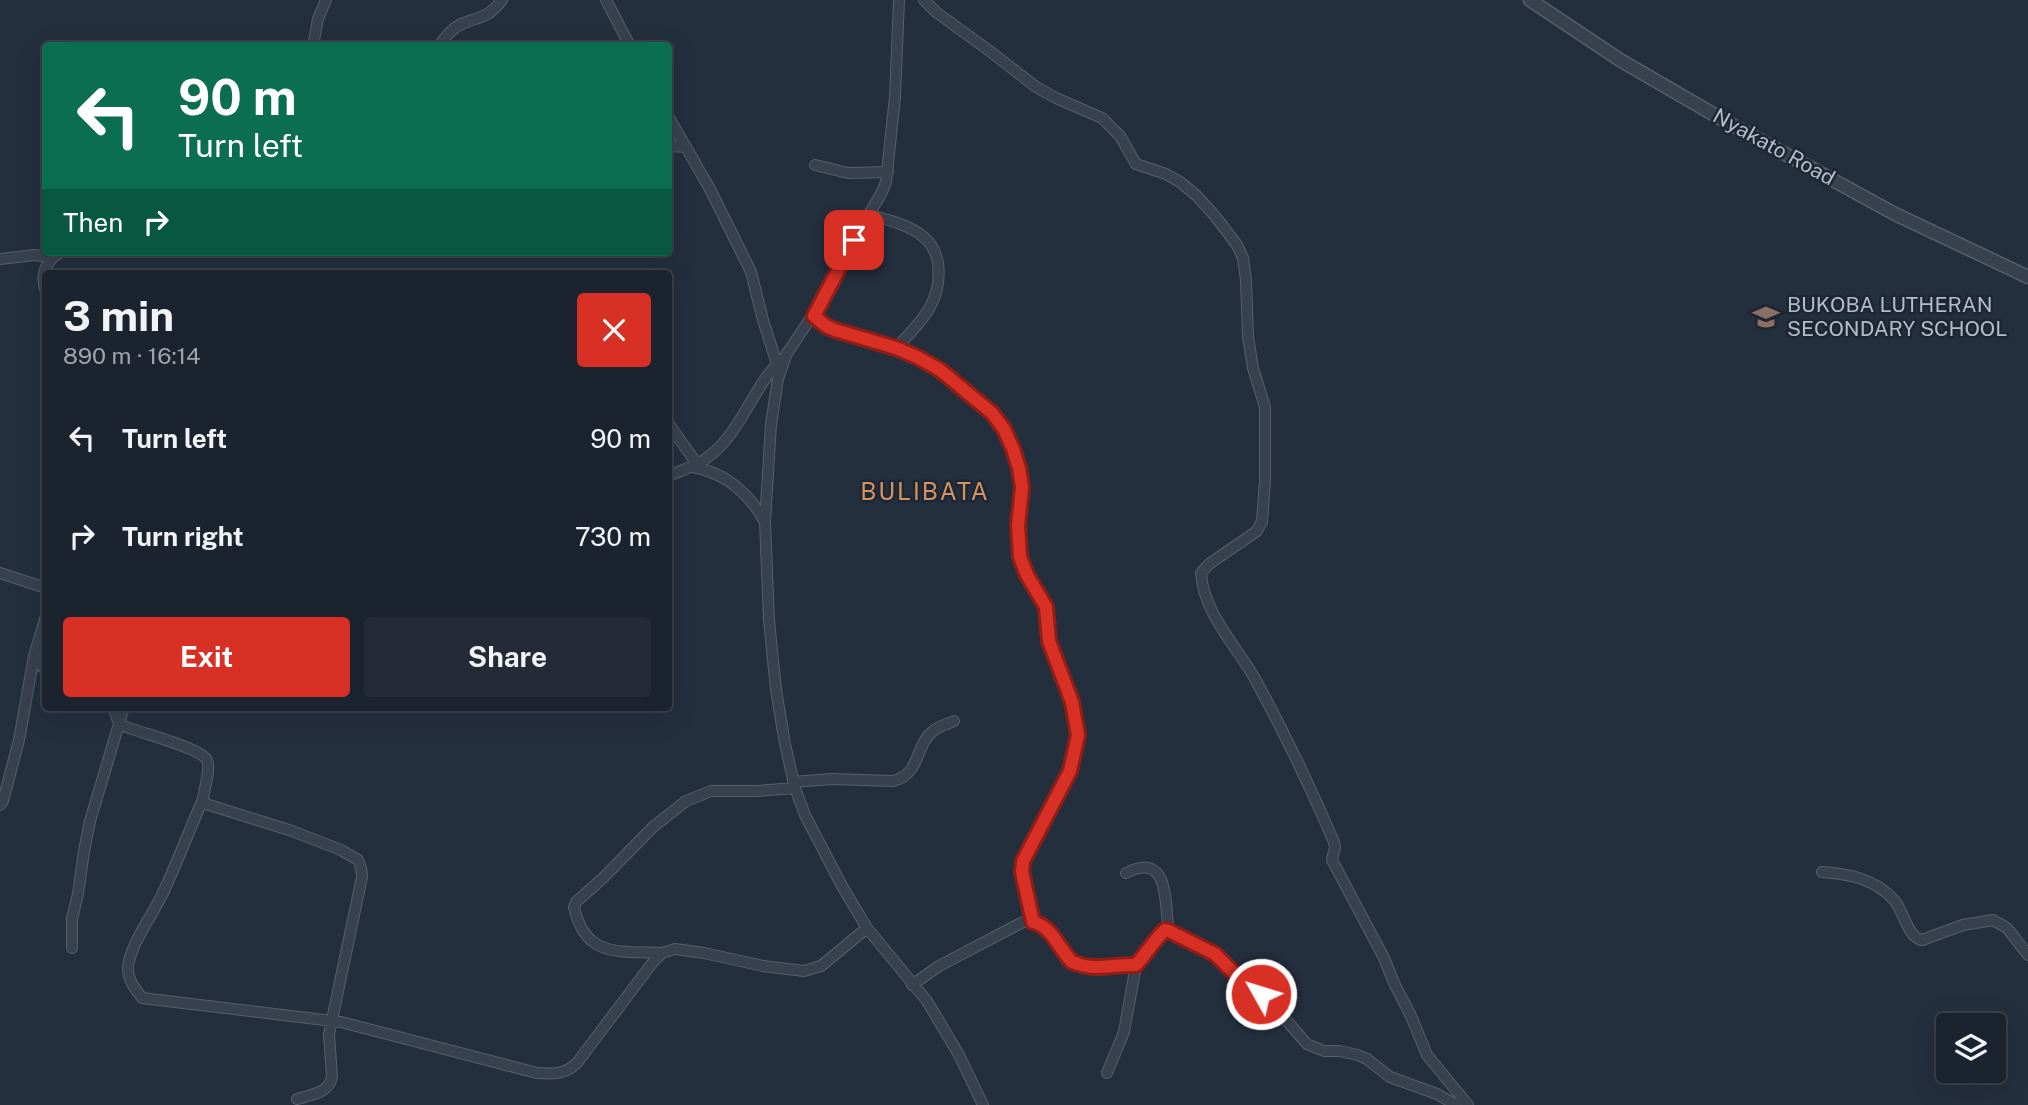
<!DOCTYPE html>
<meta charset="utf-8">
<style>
body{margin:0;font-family:"Public Sans",sans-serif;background:#242b36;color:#f1f3f6;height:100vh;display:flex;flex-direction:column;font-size:26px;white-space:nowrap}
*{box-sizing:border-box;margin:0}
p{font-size:23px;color:#a0a4aa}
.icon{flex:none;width:38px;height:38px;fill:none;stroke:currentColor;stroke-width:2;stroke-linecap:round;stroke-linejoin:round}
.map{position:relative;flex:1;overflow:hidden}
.details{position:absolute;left:42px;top:270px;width:630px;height:441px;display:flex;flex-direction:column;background:#1b232e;border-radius:7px;box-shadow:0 7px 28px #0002,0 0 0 2px #39404a}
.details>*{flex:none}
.hud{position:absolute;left:42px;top:42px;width:630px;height:214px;border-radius:7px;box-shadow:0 7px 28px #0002,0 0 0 2px #39404a;background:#0b6e4f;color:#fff;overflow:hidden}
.controls{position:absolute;left:1936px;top:1013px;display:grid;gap:14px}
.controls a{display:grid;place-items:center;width:70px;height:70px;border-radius:7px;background:#1b232e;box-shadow:0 7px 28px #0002,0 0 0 2px #39404a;font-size:35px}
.pin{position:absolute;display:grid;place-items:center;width:60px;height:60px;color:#fff;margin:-30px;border-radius:14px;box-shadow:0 4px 10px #0006}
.me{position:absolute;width:77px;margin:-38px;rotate:309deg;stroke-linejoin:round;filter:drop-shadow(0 0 5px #0008)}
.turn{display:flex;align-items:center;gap:24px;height:147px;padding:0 21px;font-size:32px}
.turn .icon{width:91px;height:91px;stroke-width:2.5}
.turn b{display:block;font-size:49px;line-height:60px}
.then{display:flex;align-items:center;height:66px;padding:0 21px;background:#0003;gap:14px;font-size:26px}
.round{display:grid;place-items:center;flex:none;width:74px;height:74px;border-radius:7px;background:#242b36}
.overview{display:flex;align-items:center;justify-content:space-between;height:119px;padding:0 21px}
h1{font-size:42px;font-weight:700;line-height:52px}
.button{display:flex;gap:14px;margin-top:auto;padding:14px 21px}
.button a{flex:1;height:80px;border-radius:7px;background:#d93025;color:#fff;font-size:28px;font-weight:700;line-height:80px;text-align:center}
.button a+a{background:#242b36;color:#f1f3f6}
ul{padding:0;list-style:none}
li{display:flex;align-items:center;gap:21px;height:98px;padding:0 21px}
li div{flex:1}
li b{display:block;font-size:26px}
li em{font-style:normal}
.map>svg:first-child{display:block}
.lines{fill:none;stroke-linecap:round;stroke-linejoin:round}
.minor-casing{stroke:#565f6c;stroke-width:12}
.tertiary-casing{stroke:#565f6c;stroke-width:15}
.minor{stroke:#38414e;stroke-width:10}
.tertiary{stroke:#38414e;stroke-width:12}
.route-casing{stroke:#8d1f18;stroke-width:18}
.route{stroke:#d93025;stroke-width:12}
.labels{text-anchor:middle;stroke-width:5;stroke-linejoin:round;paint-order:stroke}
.street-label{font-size:21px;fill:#b4bcc9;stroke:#1d2633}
.poi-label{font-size:21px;fill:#b4bcc9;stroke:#1d2633;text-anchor:start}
.quarter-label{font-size:24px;letter-spacing:2px;fill:#d59563;stroke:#1d2633}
</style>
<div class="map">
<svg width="2028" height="1105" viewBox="0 0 2028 1105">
<rect width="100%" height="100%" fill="#242f3e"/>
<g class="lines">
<g class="minor-casing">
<path id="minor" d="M606,0l24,46
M899,0l-4,97 -9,85 -4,10 -28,48 -26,52 -42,63 -8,24 -7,45 -6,98 4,98 7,70 9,54 10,44 10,27 37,71 25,42 60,73 32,54 24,50
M924,0l12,12 55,40 45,35 20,11 46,20 18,18 16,28 30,10 14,8 17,14 18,20 22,29 6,13 3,22 2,57 5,31 12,39v74l-3,40 -5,10 -48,33 -8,9c2,38 34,72 53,104 29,53 56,109 80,165l1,5 -3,13 52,98 10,25 17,33 16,39 41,50
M313,46l5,-27 8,-19
M439,46c7,-10 14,-19 25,-23 18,-7 25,-6 38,-23
M668,116l42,73 41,83 12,48 14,44
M668,146l18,1
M815,165l33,8 40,-1
M870,215c17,5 37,9 51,20 9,6 15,17 17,28 5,38 -17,59 -42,85
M0,259l34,-4 19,2
M46,292c-6,-17 -1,-31 15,-40
M813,316l13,10 70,22 21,9 23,14 24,17 28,25 12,16 9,20 6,19 3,19 -4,38 2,32 7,18 19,32 3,34 23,61 6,33 -8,36 -47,90 -1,11 11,50
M668,423l29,41
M693,467c32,6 56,26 72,55
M668,476c15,-6 28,-10 40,-19 33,-24 44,-69 73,-97
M0,573l46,15
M34,656l12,15
M113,707l6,17c16,8 81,23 88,36 4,7 -3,31 -4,39l3,5 86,27 49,19 17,10 3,8 1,9 -33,157 3,43c-3,16 -21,18 -35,22
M793,782l39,-3 61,2c28,-7 22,-36 40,-50 6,-5 14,-7 21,-10
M203,799c-14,32 -26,64 -41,96 -9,19 -34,53 -34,74 0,11 8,21 14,29l199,24 196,51c16,1 27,2 40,-10l76,-101 9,-9 13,-4 29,4 59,13 41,5 17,-5 46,-38
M0,805l3,-4 16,-61 15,-84 12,-40
M1822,872c28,2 53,7 72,28 10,11 13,37 28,40l41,-15 30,-5 14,8 21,27
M1126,873c45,-23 38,32 43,58
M72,948v-29l6,-25 6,-43 6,-30 34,-114
M662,953c-43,-2 -77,5 -88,-46l2,-5 27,-24 50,-51 33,-26 25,-10h46l38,-3
M912,985l27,-19 84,-44c35,-1 28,25 48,40 18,13 44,2 65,3
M1107,1073l17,-41 12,-67 17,-20 8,-13 4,-2 32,14 18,10 27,27 30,23 35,40 17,7h15l19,4 9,4 23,18 47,17 19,11"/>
</g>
<g class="tertiary-casing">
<path id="tertiary" d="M1530,0l90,60 105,61 170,93 133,63"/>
</g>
<use href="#minor" class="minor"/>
<use href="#tertiary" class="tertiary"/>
</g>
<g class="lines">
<g class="route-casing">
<path id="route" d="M854,240l-40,76 12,10 9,4 61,18 21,9 23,13 52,43 12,16 9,20 6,19 3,19 -4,38 2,32 7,18 19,32 3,34 23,61 6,33 -8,36 -47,90 -1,11 11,50c20,5 25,26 39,40 25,10 38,2 64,3 9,-10 20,-27 29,-35l4,1 46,23 27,27 19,13"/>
</g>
<use href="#route" class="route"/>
</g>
<defs>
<g id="school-bare" transform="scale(2.1)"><path d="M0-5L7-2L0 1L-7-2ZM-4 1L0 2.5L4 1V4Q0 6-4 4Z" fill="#8d6e63" stroke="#1d2633" stroke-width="2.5" paint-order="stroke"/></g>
</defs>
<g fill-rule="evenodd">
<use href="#school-bare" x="1766" y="317"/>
</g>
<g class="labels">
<g class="street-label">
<text transform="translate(1774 147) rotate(29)" y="7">Nyakato Road</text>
</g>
<g class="poi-label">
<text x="1787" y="312">BUKOBA LUTHERAN<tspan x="1787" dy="24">SECONDARY SCHOOL</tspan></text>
</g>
<g class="quarter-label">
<text x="925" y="500">BULIBATA</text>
</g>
</g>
</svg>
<div class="controls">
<a><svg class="icon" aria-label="layers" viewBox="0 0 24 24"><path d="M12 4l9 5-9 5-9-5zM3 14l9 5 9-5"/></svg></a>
</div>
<div class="pin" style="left:854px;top:240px;background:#d93025"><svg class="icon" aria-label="arrive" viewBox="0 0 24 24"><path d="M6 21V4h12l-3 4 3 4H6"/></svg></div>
<svg class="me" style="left:1261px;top:994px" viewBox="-20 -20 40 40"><circle r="17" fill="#d93025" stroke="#fff" stroke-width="3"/><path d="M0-11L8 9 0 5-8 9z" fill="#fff"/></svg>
<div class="hud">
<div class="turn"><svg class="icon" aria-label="left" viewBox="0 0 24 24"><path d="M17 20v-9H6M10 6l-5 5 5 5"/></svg><div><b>90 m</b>Turn left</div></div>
<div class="then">Then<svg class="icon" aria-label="right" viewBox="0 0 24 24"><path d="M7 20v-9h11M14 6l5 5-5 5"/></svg></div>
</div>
<section class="details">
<div class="overview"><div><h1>3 min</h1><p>890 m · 16:14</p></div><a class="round" style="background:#d93025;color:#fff"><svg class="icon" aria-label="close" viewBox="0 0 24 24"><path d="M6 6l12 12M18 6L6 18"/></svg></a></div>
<ul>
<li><svg class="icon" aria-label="left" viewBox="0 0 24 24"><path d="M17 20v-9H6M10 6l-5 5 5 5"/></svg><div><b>Turn left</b></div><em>90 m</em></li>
<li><svg class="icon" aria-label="right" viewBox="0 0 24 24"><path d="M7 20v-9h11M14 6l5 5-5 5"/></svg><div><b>Turn right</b></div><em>730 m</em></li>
</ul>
<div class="button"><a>Exit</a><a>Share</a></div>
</section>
</div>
